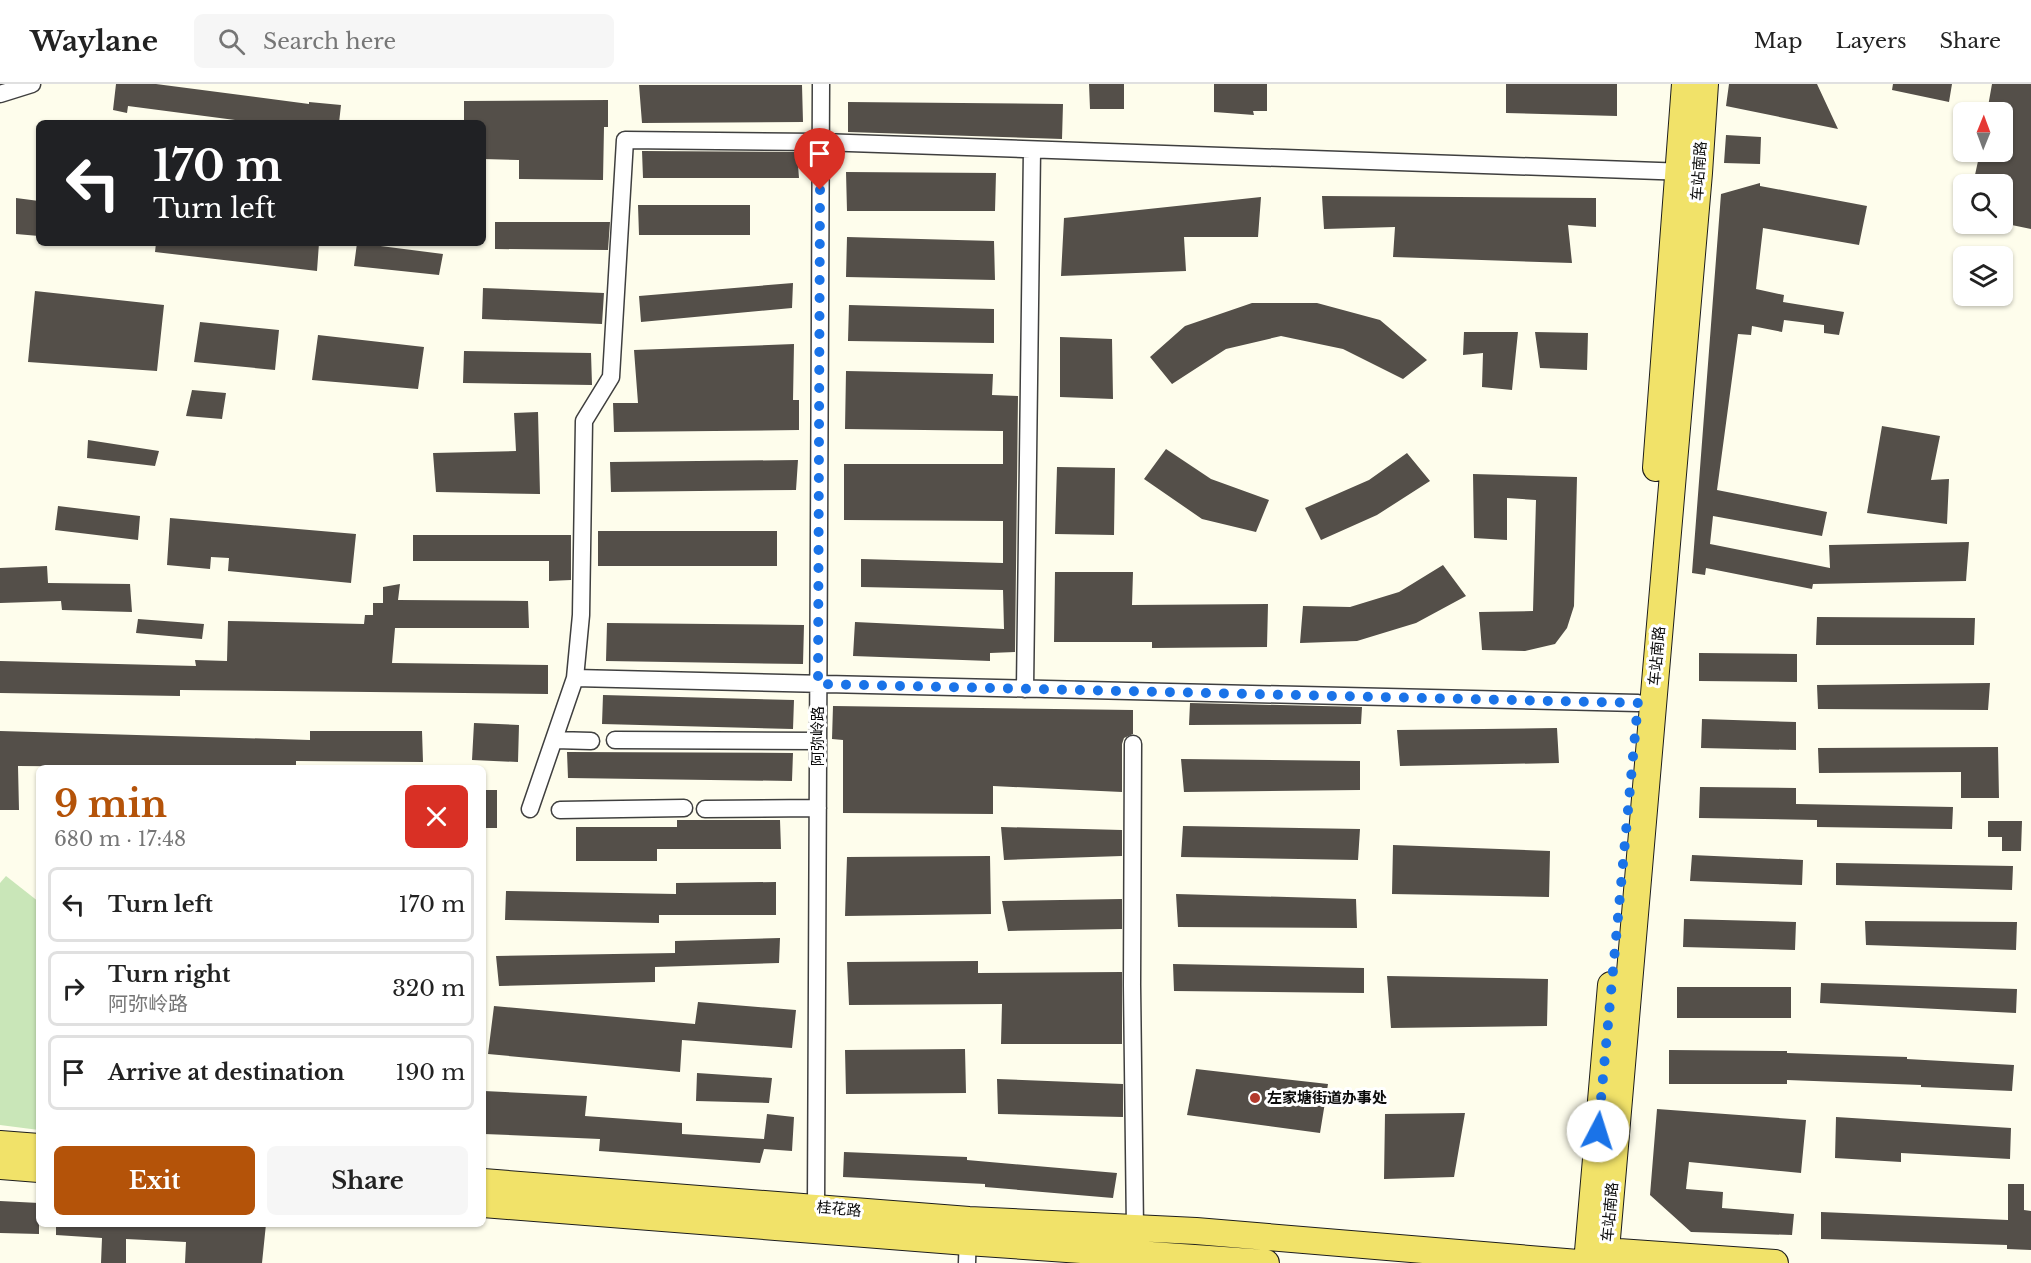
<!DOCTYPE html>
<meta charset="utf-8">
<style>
body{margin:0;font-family:"Libre Baskerville","Noto Sans SC",serif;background:#f6f6f6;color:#222;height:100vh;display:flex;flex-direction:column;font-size:22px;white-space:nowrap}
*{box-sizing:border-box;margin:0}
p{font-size:20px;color:#767676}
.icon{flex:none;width:33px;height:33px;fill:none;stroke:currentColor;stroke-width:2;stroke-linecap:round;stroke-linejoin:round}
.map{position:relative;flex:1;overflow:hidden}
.details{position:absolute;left:36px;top:681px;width:450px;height:462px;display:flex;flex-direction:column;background:#fff;border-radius:9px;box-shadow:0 2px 4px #0004}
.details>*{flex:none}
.hud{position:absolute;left:36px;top:36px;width:450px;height:126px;border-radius:9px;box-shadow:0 2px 4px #0004;background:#202124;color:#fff;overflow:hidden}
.needle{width:39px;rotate:1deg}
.tools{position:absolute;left:1953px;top:18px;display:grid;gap:12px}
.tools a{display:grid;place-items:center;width:60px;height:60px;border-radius:9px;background:#fff;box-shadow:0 2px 4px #0004;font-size:30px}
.pin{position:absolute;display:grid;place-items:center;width:51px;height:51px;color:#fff;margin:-62px -26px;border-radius:50% 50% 50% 0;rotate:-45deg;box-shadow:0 0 6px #0007}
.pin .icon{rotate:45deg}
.me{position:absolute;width:66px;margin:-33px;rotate:5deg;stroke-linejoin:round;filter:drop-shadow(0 0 4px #0008)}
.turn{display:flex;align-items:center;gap:21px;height:126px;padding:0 18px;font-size:27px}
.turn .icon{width:78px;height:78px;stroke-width:2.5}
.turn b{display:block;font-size:42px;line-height:51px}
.round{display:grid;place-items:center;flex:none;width:63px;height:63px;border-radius:9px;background:#f6f6f6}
.head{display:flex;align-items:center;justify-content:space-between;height:102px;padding:0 18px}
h1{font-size:36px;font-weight:700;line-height:45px;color:#b45309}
.primary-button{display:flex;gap:12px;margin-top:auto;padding:12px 18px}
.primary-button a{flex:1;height:69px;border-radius:9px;background:#b45309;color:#fff;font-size:24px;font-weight:700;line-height:69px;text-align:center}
.primary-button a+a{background:#f6f6f6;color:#222}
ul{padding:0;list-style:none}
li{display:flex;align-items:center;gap:18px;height:75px;margin:0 12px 9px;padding:0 6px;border:3px solid #e0e0e0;border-radius:9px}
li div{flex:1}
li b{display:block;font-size:22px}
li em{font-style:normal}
header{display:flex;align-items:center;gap:36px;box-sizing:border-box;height:84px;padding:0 30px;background:#fff;border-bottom:2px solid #e0e0e0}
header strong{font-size:28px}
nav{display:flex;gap:33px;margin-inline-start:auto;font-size:21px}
.search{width:420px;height:54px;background:#f6f6f6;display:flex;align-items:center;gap:15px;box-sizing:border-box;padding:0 21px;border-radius:9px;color:#767676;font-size:22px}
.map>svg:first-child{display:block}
.green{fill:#c9e6b8}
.building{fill:#544f49}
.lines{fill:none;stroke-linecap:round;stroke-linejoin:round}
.minor-casing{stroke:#3f3f3f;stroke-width:19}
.primary-casing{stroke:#1d1d1d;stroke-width:28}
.minor{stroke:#fff;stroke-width:16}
.primary{stroke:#f1e269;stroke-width:26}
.route{stroke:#1a73e8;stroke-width:10;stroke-dasharray:0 18}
.poi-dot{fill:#b3392c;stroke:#fff;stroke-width:2}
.labels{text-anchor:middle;stroke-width:6;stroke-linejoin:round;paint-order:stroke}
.street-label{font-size:15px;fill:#0c0c0c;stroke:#fff}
.poi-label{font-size:15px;font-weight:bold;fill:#0c0c0c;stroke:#fff;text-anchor:start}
</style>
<header>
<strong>Waylane</strong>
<div class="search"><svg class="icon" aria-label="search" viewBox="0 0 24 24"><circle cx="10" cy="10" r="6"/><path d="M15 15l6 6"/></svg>Search here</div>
<nav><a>Map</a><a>Layers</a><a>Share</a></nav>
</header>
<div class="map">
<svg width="2031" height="1179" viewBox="0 0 2031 1179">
<rect width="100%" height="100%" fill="#fefdec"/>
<path class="green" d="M6,792l33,26v228l-39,-5v-242z"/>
<path class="building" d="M116,0h40l153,20v-2l32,3 -2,18h-82l-129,-17 -1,7 -14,-3z
M1089,0h35v25h-34z
M1214,0h53v27h-14l1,4 -40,-3z
M1506,0h111v32l-111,-3z
M1729,0h88l21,45 -112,-23z
M1893,0h59l-3,18 -57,-12z
M1992,0h39v145l-29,-6v-39h-29l7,-32h22v-40h-15z
M639,1h163l1,37 -161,1z
M608,16v27h-4l-1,53 -84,-1v-19l-36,-1v-36h-19v-22z
M848,18l215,2 -1,35 -214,-7z
M1726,51l35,2 -1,27 -36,-1z
M642,67l155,1 2,26h-156z
M846,88l150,1 -1,38h-148z
M1760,99v3l107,20 -8,39 -96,-17 -7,61 28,6 -1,7 61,10 -5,23 -15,-2v-8l-40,-5 -2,12 -30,-6 -1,9 -13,-1 -21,156 110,22 -5,24 -109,-20 -3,28 120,24 -1,-23 140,-3 -3,39 -153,3 -1,5 -106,-21 -1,7 -13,-2 29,-379z
M1322,112l274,2v29l-28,-2 4,38 -179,-6 2,-30 -71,2z
M1261,113l-3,40h-74l2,34 -125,5 3,-58z
M16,114l23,3v35l-23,-2z
M638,121h112v30h-111z
M495,138h115l-2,28 -113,-1z
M847,153l147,4 1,39 -149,-3z
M156,159h163l-2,28 -162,-19z
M357,159l86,11 -4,21 -85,-9z
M793,199l-1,25 -151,14 -2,-26z
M483,204l121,5 -2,31 -120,-5z
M35,207l129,14 -7,66 -129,-9z
M1252,219h65l63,17 47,40 -24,19 -60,-30 -62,-13 -55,13 -54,35 -22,-27 35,-31z
M849,221l145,4v34l-146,-2z
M200,238l79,8 -4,40 -81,-8z
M1464,248h54l-6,58 -30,-3 1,-34 -20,2z
M1535,248l53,1 -1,37 -47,-2z
M318,251l106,12 -6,42 -106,-9z
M1060,253l52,2 1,60 -53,-2z
M794,260l-1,56h6v30l-185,2 -1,-29h25l-4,-53z
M464,267l127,2 1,32 -129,-2z
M846,287l147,3 -1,21 26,1 -3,256 -25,1v8l-137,-5 2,-34 149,7 -1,-39 -142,-3v-28l142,4v-42l-159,-1v-56h159v-33l-158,-2z
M192,306l34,3 -4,26 -36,-3z
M538,328l2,82 -104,-2 -3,-39 83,-2 -2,-38z
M1882,342l58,10 -9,44 18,-1 -2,45 -80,-11z
M88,356l71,11 -4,15 -68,-8z
M1166,365l45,30 58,21 -13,32 -54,-13 -58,-40z
M1407,369l23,28 -53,34 -56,25 -16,-32 64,-28z
M798,376l-2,30 -185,2 -1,-30z
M1057,383l58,1 -1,67 -59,-1z
M1473,390l104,3 -3,129 -7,22 -12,16 -30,7 -43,-1 -3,-38 54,-1 3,-111 -29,-2v42l-33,-2z
M58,422l82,10 -2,24 -83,-10z
M170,434l186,16 -5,49 -123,-12 1,-13 -18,-1 -1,12 -43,-4z
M598,447h179v35h-179z
M413,451h158v45l-22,1v-20h-136z
M1443,481l23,31 -50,27 -59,18 -57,2 3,-37 47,1 49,-15z
M47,482l1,17 82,1 2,28 -70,-2 -1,-9 -61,2v-35z
M1055,488h78l-1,33 136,-1 -1,43 -115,1v-6h-98z
M400,500l-2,16 130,1 1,27h-134l-3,35 156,2v29l-368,-4v6l-180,-3v-32l196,5 -1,-6 32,1 1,-40 136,3 1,-9h8v-12h10v-16z
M1817,533l158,1 -1,27h-158z
M138,535l66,5 -2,15 -66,-6z
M607,539l197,2 -1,39 -197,-3z
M1699,569l98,1v28l-98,-1z
M1990,599l-2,27 -170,-1 -1,-24z
M603,611l191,5 -1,29 -191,-5z
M1190,619l172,4 -1,17 -172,1z
M833,622l300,4v24l-9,4 -2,6v48l-129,-6v28l-150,-1v-73l-11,-1z
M1702,635l94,3v28l-95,-2z
M474,639l45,2 -1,37 -46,-2z
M1557,644l2,35 -159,3 -3,-36z
M0,647l310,9v-9h112l1,31 -127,-1v7l-278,-2 1,44h-19z
M1998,663l1,51h-38v-26l-142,1 -1,-25z
M567,668l226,1 -1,28 -224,-3z
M1181,675l179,2v29l-176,2z
M1700,703l96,1v16l157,3 -1,22 -135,-2v-7l-118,-2z
M483,706h14v38h-14z
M677,736h103l1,29h-124v12h-81v-34h101z
M1988,737h34l-1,30h-19v-14h-14z
M1183,742l177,3 -2,31 -177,-3z
M1001,743l121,3v26l-118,4z
M1393,761l157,6 -1,46 -157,-3z
M1692,771l111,5 -1,25 -112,-4z
M990,772l1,58 -146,2 2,-59z
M1836,779l177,3 -1,24 -176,-5z
M776,798v33h-117v8l-154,-3 1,-29 170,3v-11z
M1176,810l180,5 1,29 -179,-1z
M1122,815v30l-114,2 -6,-30z
M1684,835l112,3 -1,28 -112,-3z
M1865,837l152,1 -1,28 -150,-5z
M780,854l-1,25 -124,4v15l-156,4 -3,-30 179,-3v-12z
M978,877v12l144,-1v72h-121l1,-40 -153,1 -2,-43z
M1173,880l191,4v25l-190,-2z
M1387,892l161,3 -1,47 -156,2z
M1821,899l196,6 -1,24 -196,-10z
M1677,903h114v31h-114z
M698,918l98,8 -4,38 -110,-8 -2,32 -192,-18 6,-48 201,18z
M965,965l1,44 -120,1 -1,-44z
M1669,966l118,1v2l120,4v2l107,6 -2,26 -91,-4v-2l-134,-5v4h-118z
M1196,985l132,15 -8,49 -133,-18z
M697,989l75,5 -3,25 -73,-2z
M997,995l126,5v33l-125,-3z
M484,1007l103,5 -2,20 97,7v11l82,5 3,-25 27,3 -2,34 -28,-2 -4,14 -161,-12 1,-12 -116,-5z
M1657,1025l149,11 -5,53 -112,-11 -3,27 37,3 -1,16 72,6 -2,21 -101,-3 -41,-37z
M1465,1029l-11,64 -70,2 1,-65z
M1836,1033l175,11 -1,31 -109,-6v9l-66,-4z
M844,1068l123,5v3l150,13 -4,25 -128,-11v-3l-142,-7z
M2008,1100h16v26l7,1v39l-24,-1v-4l-186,-6v-27l187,8z
M0,1117l39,2v31l-39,-1z
M56,1140h210l-4,39h-77l1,-21 -60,-3v24h-25l1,-25 -46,-3z"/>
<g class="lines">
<g class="minor-casing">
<path id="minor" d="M0,10l32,-10
M575,594l1063,25
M1025,605l7,-539
M555,656l36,1
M615,656l203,1
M1133,660l-1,241 3,244
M530,725l45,-131 6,-63 3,-194 27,-44 14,-237 195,2 867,30
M705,725l113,-1
M560,726l124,-2
M816,1124l5,-1124
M967,1179l1,-30"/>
</g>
<g class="primary-casing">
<path id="primary" d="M1656,384l29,-384
M0,1060l39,3
M0,1082l39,3
M483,1098l486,38 227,11 382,32
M483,1120l484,38 299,21
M1590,1166l185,13
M1587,1179l24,-278
M1607,1179l-1,-13 93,-1077 6,-89"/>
</g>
<use href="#minor" class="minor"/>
<use href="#primary" class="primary"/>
</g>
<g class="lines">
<path class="route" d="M820,106l-2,494 820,19 -40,428"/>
</g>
<circle class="poi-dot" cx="1255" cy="1014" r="6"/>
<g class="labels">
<g class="street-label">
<text transform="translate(1699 87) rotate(-86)" y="5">车站南路</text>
<text transform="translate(1657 572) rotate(-85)" y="5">车站南路</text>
<text transform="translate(818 652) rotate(-90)" y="5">阿弥岭路</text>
<text transform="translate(839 1125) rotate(5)" y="5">桂花路</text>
<text transform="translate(1610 1128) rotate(-85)" y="5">车站南路</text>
</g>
<g class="poi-label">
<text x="1267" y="1019">左家塘街道办事处</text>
</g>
</g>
</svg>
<div class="tools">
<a><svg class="needle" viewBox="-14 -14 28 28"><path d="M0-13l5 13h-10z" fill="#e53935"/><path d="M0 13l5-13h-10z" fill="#767676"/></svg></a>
<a><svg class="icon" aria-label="search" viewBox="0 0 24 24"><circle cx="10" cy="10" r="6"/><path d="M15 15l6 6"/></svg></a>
<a><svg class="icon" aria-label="layers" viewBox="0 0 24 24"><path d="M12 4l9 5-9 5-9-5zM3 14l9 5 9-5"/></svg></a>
</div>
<div class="pin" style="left:820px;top:106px;background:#d93025"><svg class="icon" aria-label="arrive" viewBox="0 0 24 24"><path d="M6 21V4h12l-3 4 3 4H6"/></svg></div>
<svg class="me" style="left:1598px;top:1047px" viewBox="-20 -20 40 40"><circle r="19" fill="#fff"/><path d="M0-13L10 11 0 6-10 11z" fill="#1a73e8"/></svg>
<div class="hud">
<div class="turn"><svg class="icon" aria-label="left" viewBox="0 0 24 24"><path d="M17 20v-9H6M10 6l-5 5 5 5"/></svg><div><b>170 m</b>Turn left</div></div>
</div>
<section class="details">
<div class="head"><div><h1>9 min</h1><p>680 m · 17:48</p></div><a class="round" style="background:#d93025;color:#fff"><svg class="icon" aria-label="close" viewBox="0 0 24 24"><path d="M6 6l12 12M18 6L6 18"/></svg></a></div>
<ul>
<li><svg class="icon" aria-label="left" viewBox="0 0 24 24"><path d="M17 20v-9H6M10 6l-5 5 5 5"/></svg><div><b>Turn left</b></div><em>170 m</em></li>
<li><svg class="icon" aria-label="right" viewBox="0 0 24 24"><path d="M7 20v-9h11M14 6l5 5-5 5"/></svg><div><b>Turn right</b><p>阿弥岭路</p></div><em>320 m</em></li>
<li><svg class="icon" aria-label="arrive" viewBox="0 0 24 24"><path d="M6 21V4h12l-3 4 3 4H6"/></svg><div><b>Arrive at destination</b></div><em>190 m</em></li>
</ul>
<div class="primary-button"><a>Exit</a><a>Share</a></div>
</section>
</div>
